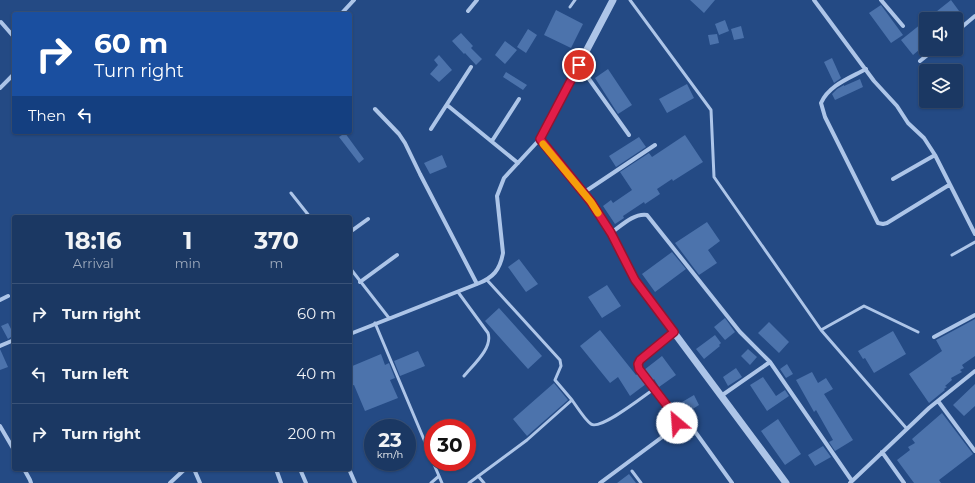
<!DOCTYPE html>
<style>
body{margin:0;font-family:Montserrat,sans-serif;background:#243f69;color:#f1f3f6;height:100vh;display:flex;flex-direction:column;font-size:15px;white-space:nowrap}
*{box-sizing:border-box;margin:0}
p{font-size:13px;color:#a0acbe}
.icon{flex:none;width:22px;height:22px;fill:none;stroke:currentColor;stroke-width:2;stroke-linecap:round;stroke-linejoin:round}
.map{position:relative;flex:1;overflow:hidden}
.sheet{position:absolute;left:12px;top:215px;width:340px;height:256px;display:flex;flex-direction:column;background:#1b3863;border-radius:4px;box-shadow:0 1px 3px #0004,0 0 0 1px #395278}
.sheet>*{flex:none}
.top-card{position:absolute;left:12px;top:12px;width:340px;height:122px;border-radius:4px;box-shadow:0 1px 3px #0004,0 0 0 1px #395278;background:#1a4fa0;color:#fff;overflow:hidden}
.fabs{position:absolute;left:919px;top:12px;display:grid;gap:8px}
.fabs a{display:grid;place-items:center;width:44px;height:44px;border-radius:4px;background:#1b3863;box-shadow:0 1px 3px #0004,0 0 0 1px #395278;font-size:20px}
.speed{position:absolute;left:364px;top:419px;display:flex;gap:8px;font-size:20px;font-weight:700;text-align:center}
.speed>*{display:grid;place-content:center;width:52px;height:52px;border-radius:50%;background:#1b3863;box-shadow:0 1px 3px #0004,0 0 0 1px #395278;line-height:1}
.speed small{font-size:10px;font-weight:400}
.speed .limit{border:6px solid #d22;background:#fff;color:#111}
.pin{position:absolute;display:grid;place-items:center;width:34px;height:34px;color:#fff;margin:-17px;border:2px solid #fff;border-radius:50%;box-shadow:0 1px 4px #0007}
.me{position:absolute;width:44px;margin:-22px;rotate:333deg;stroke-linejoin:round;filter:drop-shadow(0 0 3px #0008)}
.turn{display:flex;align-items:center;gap:14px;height:84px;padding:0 16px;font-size:18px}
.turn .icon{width:52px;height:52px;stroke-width:2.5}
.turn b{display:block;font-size:28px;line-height:34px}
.then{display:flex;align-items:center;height:38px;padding:0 16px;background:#0003;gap:8px;font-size:15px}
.eta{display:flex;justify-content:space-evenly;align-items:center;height:68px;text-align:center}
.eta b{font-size:24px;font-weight:700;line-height:28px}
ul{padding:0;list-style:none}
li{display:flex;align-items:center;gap:12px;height:60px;padding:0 16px;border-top:1px solid #395278}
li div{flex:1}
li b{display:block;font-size:15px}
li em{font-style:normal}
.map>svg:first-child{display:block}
.building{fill:#4c73ac}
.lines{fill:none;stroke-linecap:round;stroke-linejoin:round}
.service{stroke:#adc5e8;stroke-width:3}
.minor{stroke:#adc5e8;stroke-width:4}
.tertiary{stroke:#adc5e8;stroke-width:7}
.route-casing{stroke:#92132f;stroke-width:10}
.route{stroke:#e11d48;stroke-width:7}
.slow{stroke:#f59e0b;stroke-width:7}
</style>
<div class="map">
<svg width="975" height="483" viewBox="0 0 975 483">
<rect width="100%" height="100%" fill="#244a84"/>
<path class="building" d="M690,0h25l-11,13z
M951,0l11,15 -4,4h-31z
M881,5l22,30 -12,8 -22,-30z
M556,10l27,14 -12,24 -27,-13z
M725,20l4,11 -10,4 -4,-11z
M926,20v24l-13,11 -12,-15z
M741,26l3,12 -10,2 -3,-11z
M528,29l9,6 -11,18 -9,-6z
M461,33l12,13 -2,2 11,11 -6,6 -11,-12 -1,1 -12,-13z
M717,34l2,9 -9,2 -2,-10z
M505,41l12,9 -12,14 -10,-9z
M439,55l13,15 -13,12 -9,-8 8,-9 -4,-5z
M832,58l9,20 -7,5 -10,-21z
M608,69l24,36 -14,9 -23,-36z
M506,72l21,13 -4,5 -20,-13z
M860,79l3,8 -28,13 -3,-6 5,-5 7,-4v1z
M687,84l7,14 -27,15 -8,-14z
M345,133l19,26 -5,4 -20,-26z
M685,135l18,27 -30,19 -1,-2 -15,10 3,5 -15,10 -1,-2 -21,14 1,2 -9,6 -12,-18 8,-6 2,3 19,-13 -12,-18 29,-19 3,4z
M639,137l7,10 -30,20 -7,-11z
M442,155l5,12 -17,7 -6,-11z
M707,222l13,19 -12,9 9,13 -18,12 -24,-32z
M672,252l14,17 -31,23 -13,-18z
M519,259l19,25 -12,8 -18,-25z
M607,285l14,21 -19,12 -14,-21z
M499,308l43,48 -14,13 -43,-48z
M725,318l10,14 -10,8 -11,-13z
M975,319v37l-13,9 2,3 -4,2 2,2 -11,6 1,2 -7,6 2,1 -3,2 1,1 -16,13 -20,-29 33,-23 -6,-11z
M769,322l20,20 -10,11 -21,-20z
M8,323l6,12 -6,4 -7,-13z
M600,330l36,45 2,-1 8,10 -16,12 -12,-19 -8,6 -30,-37z
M893,331l13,23 -32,19 -9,-15 -2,1 -5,-8z
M715,335l6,8 -2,2 1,1 -16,13 -8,-10z
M0,349l8,18 -8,3z
M748,349l9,8 -7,8 -9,-9z
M418,351l7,15 -25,10 -6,-15z
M381,354l4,11 4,-2 6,15 -5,2 8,18 -33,13 -11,-26 -4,1v-19z
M662,356l14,19 -17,12 -5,-8 -2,2 -8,-11z
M787,364l6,10 -7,4 -6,-9z
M736,368l6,9 -14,9 -5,-9z
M812,372l6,11 8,-5 7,11 -9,5 29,46 -18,11 -6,-9 4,-2 -17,-30 -2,2 -18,-32z
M763,377l13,19 9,-6 4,6 -22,15 -17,-26z
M554,383l14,17 -41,36 -14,-17z
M975,384v22l-11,10 -11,-11z
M694,395l5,10 -16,10 -6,-10z
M942,413l31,41 -34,26 2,3h-27l-17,-23 13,-10 -2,-3 7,-4 -3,-4z
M778,419l23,35 -16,11 -24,-34z
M823,446l8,11 -16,9 -7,-11z
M629,474l7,9h-19z"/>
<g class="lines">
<path class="service" d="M630,0l81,110 3,67 107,153 86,99
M570,7l5,-7
M291,193l19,24
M952,255l23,-13
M350,268l39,50
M487,280l73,80 1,6 -6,14 17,20
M458,292l30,41c5,15 -15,32 -24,43
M375,323l58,138
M821,330l43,-24 54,26
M433,462l9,21
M632,471l9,12
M478,476l6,7
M431,483l8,-7
M469,483l58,-43 45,-40c5,7 13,20 19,24 9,7 54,-29 63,-35"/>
<path class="minor" d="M814,0l60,81 23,25 11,17 16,15 11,17 40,79
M881,0l22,26
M468,11l9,-11
M341,14l13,-14
M1,22l13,15
M956,32l19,-16
M920,61l15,-12
M579,65l50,70
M866,69c-16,9 -37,16 -45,34l4,14 53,106 5,1 4,-1 62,-38
M0,88l14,-14
M447,105l71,58
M375,109l24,25 6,9 15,31 57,110
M431,129l40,-62
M492,141l27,-42
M893,179l42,-24
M583,193l72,-48
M350,232l18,-13
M611,233c11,-8 23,-20 36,-18l93,117 30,30 82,119
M360,282l37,-27
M0,300l8,-4
M350,334l127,-50c16,-6 23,-14 26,-31l-6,-57 7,-18 36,-39
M934,337l41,-22
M0,346l14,-6
M721,396l49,-34
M938,401l37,50
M0,426l14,24
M691,426l41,57
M882,452l22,31
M24,469l6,11 1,3
M194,469l6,14
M276,469l5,14
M300,469l6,14
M349,469l6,14
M170,483l15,-14
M600,483l73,-54 4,-6 -2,-7 -36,-47 -1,-5 2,-4 35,-28
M850,483l79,-75 46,-37"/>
<path class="tertiary" d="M613,0l-73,139 51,63 20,31 24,47 151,203"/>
</g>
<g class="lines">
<g class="route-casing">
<path id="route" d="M579,65l-39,74 51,63 20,31 24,47 39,52 -34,28 -2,4 1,5 36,47 2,7"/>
</g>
<use href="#route" class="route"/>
<path class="slow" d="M543,144l48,58 7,11"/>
</g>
</svg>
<div class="fabs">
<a><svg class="icon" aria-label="sound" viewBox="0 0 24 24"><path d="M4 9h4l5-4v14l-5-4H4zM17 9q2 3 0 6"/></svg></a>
<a><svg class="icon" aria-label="layers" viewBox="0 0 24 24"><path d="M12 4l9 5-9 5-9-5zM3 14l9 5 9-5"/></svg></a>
</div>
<div class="speed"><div>23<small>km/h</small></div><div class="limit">30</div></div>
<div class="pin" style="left:579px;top:65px;background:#d93025"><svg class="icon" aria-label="arrive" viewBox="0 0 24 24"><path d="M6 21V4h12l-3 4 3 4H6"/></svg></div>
<svg class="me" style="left:677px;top:423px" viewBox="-20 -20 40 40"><circle r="19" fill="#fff"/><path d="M0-13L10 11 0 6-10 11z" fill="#e11d48"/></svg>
<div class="top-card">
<div class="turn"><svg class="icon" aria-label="right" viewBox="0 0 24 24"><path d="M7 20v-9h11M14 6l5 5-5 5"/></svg><div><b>60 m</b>Turn right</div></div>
<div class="then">Then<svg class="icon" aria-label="left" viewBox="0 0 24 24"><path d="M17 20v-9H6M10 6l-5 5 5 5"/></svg></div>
</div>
<section class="sheet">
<div class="eta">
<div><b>18:16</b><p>Arrival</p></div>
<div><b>1</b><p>min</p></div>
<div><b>370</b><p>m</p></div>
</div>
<ul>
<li><svg class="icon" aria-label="right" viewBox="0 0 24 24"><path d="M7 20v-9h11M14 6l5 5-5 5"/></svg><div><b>Turn right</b></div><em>60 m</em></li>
<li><svg class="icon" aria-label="left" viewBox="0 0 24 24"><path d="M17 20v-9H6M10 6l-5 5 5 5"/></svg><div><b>Turn left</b></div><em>40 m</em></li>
<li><svg class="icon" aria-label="right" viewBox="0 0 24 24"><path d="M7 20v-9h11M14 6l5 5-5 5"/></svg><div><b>Turn right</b></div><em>200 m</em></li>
</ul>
</section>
</div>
